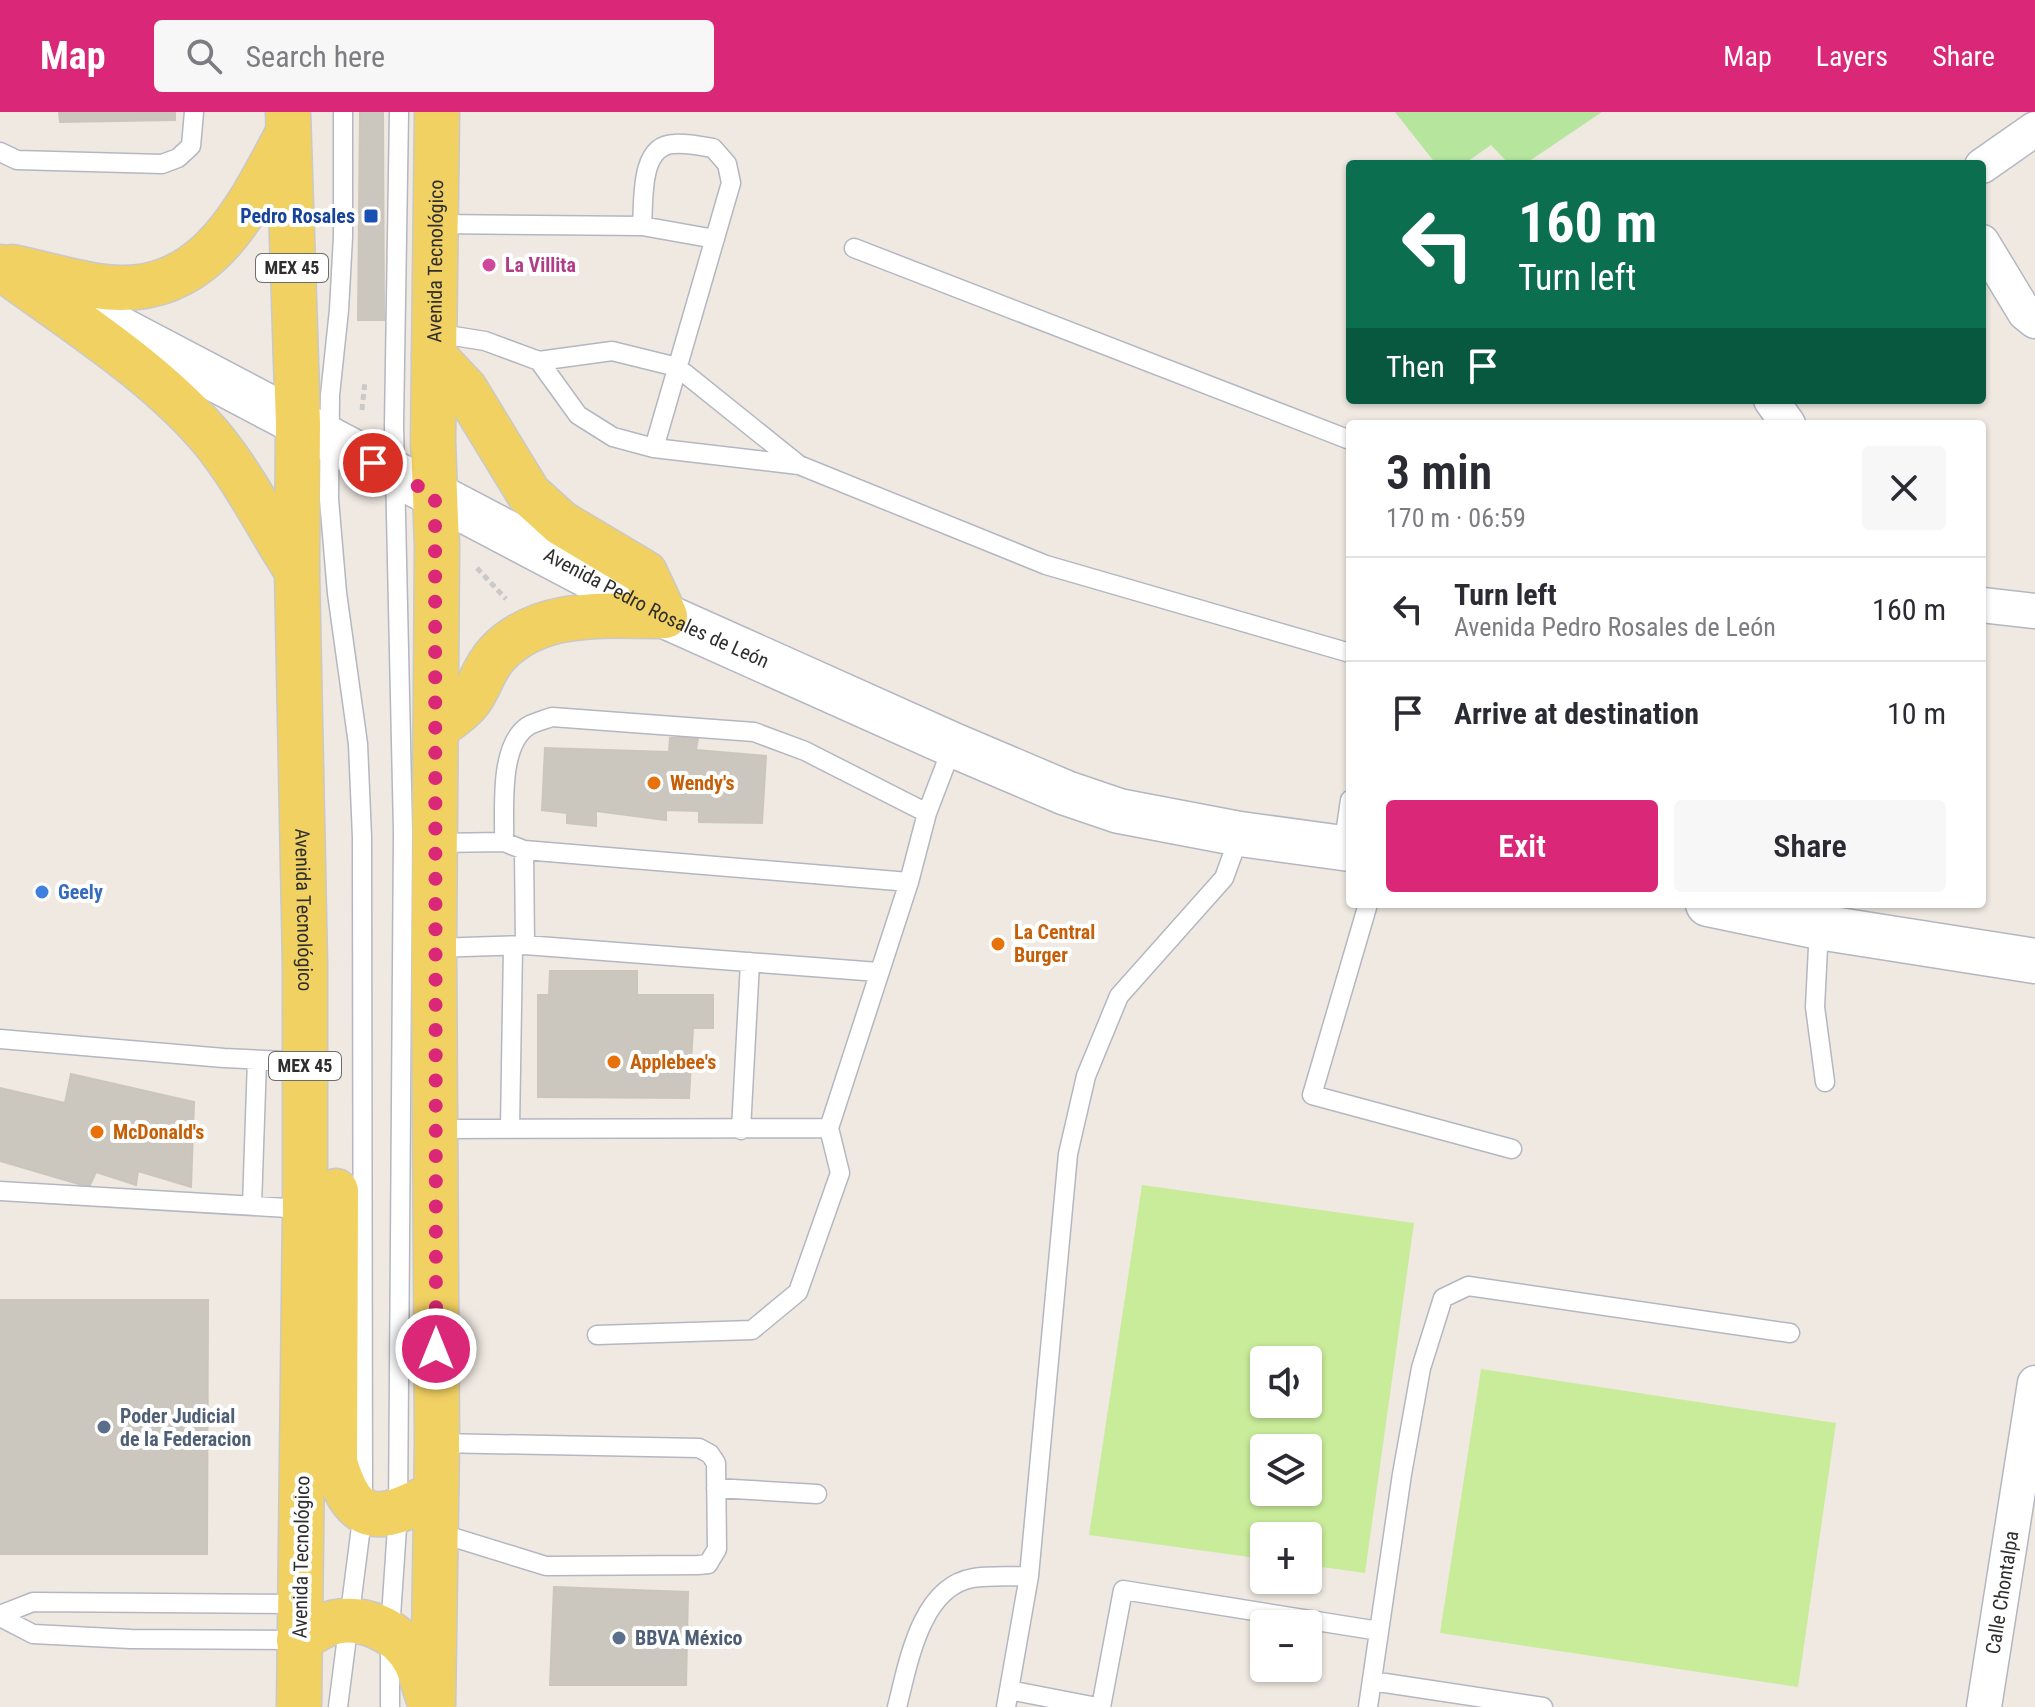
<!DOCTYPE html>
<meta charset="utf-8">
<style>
body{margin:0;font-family:"Roboto Condensed",sans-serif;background:#f7f7f7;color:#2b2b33;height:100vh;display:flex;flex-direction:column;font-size:30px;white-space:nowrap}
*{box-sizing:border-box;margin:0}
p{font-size:26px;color:#7c7c81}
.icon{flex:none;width:44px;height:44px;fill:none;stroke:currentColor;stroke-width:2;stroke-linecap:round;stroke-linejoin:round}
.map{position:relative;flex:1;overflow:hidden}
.side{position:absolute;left:1346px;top:308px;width:640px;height:488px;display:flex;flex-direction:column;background:#fff;border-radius:8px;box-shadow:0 2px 6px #0004}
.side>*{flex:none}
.guide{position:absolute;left:1346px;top:48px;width:640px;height:244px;border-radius:8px;box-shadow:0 2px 6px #0004;background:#0b6e4f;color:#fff;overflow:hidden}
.tools{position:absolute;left:1250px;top:1234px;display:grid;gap:16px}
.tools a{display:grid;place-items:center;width:72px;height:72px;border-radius:8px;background:#fff;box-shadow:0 2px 6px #0004;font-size:40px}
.pin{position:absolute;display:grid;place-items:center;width:68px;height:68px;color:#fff;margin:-34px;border:4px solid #fff;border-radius:50%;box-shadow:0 2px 8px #0007}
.me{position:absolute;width:88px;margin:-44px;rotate:0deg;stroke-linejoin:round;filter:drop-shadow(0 0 6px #0008)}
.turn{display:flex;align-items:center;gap:28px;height:168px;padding:0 40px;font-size:36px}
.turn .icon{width:104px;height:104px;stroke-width:2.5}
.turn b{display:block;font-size:56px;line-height:68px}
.then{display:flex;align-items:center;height:76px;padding:0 40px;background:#0003;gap:16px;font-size:30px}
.round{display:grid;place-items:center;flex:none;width:84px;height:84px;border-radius:8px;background:#f7f7f7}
.headline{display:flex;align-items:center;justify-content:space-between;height:136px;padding:0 40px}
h1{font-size:48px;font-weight:600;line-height:60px}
.button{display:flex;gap:16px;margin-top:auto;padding:16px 40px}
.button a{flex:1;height:92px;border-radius:8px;background:#db2777;color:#fff;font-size:32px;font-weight:600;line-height:92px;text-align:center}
.button a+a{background:#f7f7f7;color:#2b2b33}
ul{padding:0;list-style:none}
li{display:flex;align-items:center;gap:24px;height:104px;padding:0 40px;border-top:2px solid #e1e1e2}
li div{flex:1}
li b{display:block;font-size:30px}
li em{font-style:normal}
header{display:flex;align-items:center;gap:48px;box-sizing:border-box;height:112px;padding:0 40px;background:#db2777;color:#fff}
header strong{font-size:38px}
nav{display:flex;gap:44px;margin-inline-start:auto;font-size:28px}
.search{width:560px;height:72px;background:#f7f7f7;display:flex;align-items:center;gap:20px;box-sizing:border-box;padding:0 28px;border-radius:8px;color:#7c7c81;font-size:30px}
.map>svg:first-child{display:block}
.green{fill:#b6e59e}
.pitch{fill:#c9ec9a;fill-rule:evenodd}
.building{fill:#cbc7bf;stroke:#cbc5ba;stroke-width:2}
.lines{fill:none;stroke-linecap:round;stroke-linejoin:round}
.service-casing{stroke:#b4b7c1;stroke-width:21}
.minor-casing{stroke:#b4b7c1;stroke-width:37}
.secondary-casing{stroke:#b4b7c1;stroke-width:47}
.primary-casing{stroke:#c9c9c9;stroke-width:47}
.path{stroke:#c9c9c9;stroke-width:5;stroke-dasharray:6 4;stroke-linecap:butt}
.service{stroke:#fff;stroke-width:18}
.minor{stroke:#fff;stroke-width:34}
.secondary{stroke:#fff;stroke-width:44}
.primary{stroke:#f2d163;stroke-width:44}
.route{stroke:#db2777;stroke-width:14;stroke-dasharray:0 25.2}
.transit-dot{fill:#1a4fb4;stroke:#fff;stroke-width:3}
.hotel-dot{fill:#d1479c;stroke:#fff;stroke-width:3}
.food-dot{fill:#e8710a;stroke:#fff;stroke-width:3}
.shop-dot{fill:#3f7fe0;stroke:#fff;stroke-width:3}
.service-dot{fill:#5c6f8a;stroke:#fff;stroke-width:3}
.labels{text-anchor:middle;stroke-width:8;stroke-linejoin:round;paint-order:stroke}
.shield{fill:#fff;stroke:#6d6d6d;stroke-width:2}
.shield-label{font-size:18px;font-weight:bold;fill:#2e2e2e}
.transit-label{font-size:20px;font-weight:bold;fill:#164399;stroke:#fff;text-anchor:end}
.street-label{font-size:20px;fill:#2e2e2e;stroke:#fff}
.hotel-label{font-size:20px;font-weight:bold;fill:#b23c85;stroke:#fff;text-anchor:start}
.food-label{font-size:20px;font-weight:bold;fill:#c56008;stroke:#fff;text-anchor:start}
.shop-label{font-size:20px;font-weight:bold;fill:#366cbe;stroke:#fff;text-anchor:start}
.service-label{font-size:20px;font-weight:bold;fill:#4e5e75;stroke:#fff;text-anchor:start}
</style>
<header>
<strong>Map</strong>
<div class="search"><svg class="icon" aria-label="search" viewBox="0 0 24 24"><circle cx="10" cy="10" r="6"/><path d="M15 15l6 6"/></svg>Search here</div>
<nav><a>Map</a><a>Layers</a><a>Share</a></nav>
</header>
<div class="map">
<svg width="2035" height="1595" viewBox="0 0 2035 1595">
<rect width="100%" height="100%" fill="#efe9e1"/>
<path class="green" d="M1395,0h207l-77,52h-16l-18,-19 -27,19h-28z"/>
<path class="pitch" d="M1142,1073l272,38 -49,350 -57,-8v-29h-44v23l-175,-24zM1264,1248h44v44h-44zM1264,1336h44v44h-44z
M1481,1257l355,54 -38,264 -358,-54z"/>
<path class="building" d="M59,0h116v8l-115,2z
M360,0h23l1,208h-26z
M670,626h28l-2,12 70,6 -4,67 -63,-1v-11l-33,-1v10l-70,-9v15l-29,-3v-10l-25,-3 3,-62 124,4z
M550,859h87v24h76v33h-20l-4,70 -151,-1v-102h11z
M71,962l123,28 -3,85 -53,-16 -2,14 -40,-13 -7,15 -89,-26v-73l65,15z
M0,1188h208l-1,254h-207z
M554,1475l134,5 -2,93h-136z"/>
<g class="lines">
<g class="service-casing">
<path id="service" d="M0,40l17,8 145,4 16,-6 13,-12 3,-34
M437,112l205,2 73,13
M642,114c2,-25 -3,-81 32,-82 13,-1 27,2 39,4l14,16 4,19 -77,265 145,17 247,100 304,88
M854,136l496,192
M435,221l50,8 54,20 73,-10 65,16 122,98
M539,249l39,54 35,22 41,11
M504,730c1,-31 -6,-96 24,-116 7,-4 16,-6 24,-9l202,15 51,19 122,62
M435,731l69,-1 20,8 385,32
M1343,736l7,-48
M524,738l1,95
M1368,792l-56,191 200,54
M1819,815l-4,80 10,75
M434,836l91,-3 353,27
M0,927l224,19 81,4
M510,1016l3,-181
M435,1017l394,-1 80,-246 18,-69 26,-68
M741,1018l9,-168
M0,1079l305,18
M252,1093l5,-145
M597,1223l155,-5 46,-38 42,-119 -11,-45
M716,1376l101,6
M436,1420l110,34 152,-1 10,-1 9,-15 -1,-86 -6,-9 -11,-6 -262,-5
M0,1503l33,-13 267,2
M0,1505l33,17 98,5 168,1
M1372,1569l171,26
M1009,1578l88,17
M338,1595l25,-196 -1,-674 -4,-93 -21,-151 -8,-94 1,-104 9,-85 4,-73v-125
M390,1595v-76l8,-118 5,-681 -9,-407 5,-313
M897,1595c11,-42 23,-120 76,-129 18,-3 38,-1 56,-2
M1006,1595l23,-131 39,-422 18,-78 33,-80 105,-118 16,-44
M1101,1595l22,-117 256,41
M1368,1595l34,-233 19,-106 22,-70 25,-12 322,47"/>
</g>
<g class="minor-casing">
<g id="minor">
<path d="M1982,54l53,-37"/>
<path d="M1982,130l43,71 10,8"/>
<path d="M1771,288l17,24"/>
<path d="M1982,493l53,6"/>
<path id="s1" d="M1984,1595l51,-324"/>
</g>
</g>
<g class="secondary-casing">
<g id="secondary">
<path id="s2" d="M80,196l585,308 288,129 113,48 53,18 121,23 110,15"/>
<path d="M1708,792l111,23 216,34"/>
</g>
</g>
<g class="primary-casing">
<g id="primary">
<path id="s3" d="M288,0l10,312 -1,147 8,394v244l-6,498"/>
<path d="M0,155c71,52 158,106 214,174 32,40 55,87 83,130"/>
<path d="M12,155c28,6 56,14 84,19 108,17 149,-73 191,-151"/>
<path d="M434,244l31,33 64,105 32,29 84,50 20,43c-58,0 -125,-8 -168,38 -14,15 -17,33 -28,47 -8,11 -23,19 -33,28"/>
<path d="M336,1079l-1,271c20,69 48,59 101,31"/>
<path d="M299,1528c7,-4 14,-9 22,-13 35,-17 78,2 95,35 5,11 8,24 12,35"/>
<path id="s4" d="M433,1595l4,-264 -3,-495 3,-402 -4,-104 4,-330"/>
</g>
</g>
<path class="path" d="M362,298l3,-29
M477,456l29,31"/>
<use href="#service" class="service"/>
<use href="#minor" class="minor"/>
<use href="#secondary" class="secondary"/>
<use href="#primary" class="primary"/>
</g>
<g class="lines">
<path class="route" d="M373,351l62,32 1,854"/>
</g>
<rect class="transit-dot" x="363" y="96" width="16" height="16" rx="4"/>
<circle class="hotel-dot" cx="489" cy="153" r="8"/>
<g class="food-dot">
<circle cx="654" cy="671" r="8"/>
<circle cx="998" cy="832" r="8"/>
<circle cx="614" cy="950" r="8"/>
<circle cx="97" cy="1020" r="8"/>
</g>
<circle class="shop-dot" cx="42" cy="780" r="8"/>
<g class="service-dot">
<circle cx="104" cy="1315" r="8"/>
<circle cx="619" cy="1526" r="8"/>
</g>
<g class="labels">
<g class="shield">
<rect x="256" y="142" width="72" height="28" rx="6"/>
<rect x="269" y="940" width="72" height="28" rx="6"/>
</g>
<g class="shield-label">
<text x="292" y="162">MEX 45</text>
<text x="305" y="960">MEX 45</text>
</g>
<g class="transit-label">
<text x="355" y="111">Pedro Rosales</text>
</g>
<g class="street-label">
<text dy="7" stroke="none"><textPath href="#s4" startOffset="1446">Avenida Tecnológico</textPath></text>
<text dy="7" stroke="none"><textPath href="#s2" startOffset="650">Avenida Pedro Rosales de León</textPath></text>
<text dy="7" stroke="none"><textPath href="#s3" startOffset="798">Avenida Tecnológico</textPath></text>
<text transform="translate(301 1445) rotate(-89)" y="7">Avenida Tecnológico</text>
<text dy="7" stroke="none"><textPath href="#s1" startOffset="116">Calle Chontalpa</textPath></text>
</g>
<g class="hotel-label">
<text x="505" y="160">La Villita</text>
</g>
<g class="food-label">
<text x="670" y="678">Wendy's</text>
<text x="1014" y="827">La Central<tspan x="1014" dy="23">Burger</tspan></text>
<text x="630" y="957">Applebee's</text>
<text x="113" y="1027">McDonald's</text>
</g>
<g class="shop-label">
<text x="58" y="787">Geely</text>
</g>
<g class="service-label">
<text x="120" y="1311">Poder Judicial<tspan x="120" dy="23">de la Federacion</tspan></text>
<text x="635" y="1533">BBVA México</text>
</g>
</g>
</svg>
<div class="tools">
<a><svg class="icon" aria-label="sound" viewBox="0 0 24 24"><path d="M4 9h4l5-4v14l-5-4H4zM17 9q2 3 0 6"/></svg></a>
<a><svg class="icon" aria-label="layers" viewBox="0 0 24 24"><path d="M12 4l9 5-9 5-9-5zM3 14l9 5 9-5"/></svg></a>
<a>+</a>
<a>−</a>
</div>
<div class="pin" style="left:373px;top:351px;background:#d93025"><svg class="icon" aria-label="arrive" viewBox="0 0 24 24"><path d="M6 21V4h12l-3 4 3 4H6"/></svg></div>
<svg class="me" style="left:436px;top:1237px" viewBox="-20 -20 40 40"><circle r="17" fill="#db2777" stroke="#fff" stroke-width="3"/><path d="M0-11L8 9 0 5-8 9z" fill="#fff"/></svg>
<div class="guide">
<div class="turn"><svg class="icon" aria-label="left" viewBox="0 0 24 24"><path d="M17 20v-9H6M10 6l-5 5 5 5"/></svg><div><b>160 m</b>Turn left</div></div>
<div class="then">Then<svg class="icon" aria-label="arrive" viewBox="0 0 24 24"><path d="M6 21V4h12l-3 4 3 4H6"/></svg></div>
</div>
<section class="side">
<div class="headline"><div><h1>3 min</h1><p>170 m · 06:59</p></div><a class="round"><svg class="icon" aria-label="close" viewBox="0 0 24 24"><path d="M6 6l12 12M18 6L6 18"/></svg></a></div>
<ul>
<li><svg class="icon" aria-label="left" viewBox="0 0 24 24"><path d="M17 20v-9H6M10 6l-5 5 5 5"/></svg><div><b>Turn left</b><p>Avenida Pedro Rosales de León</p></div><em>160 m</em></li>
<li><svg class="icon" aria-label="arrive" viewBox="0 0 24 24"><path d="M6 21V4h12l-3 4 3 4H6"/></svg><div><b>Arrive at destination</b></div><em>10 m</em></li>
</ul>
<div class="button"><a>Exit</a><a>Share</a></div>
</section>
</div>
